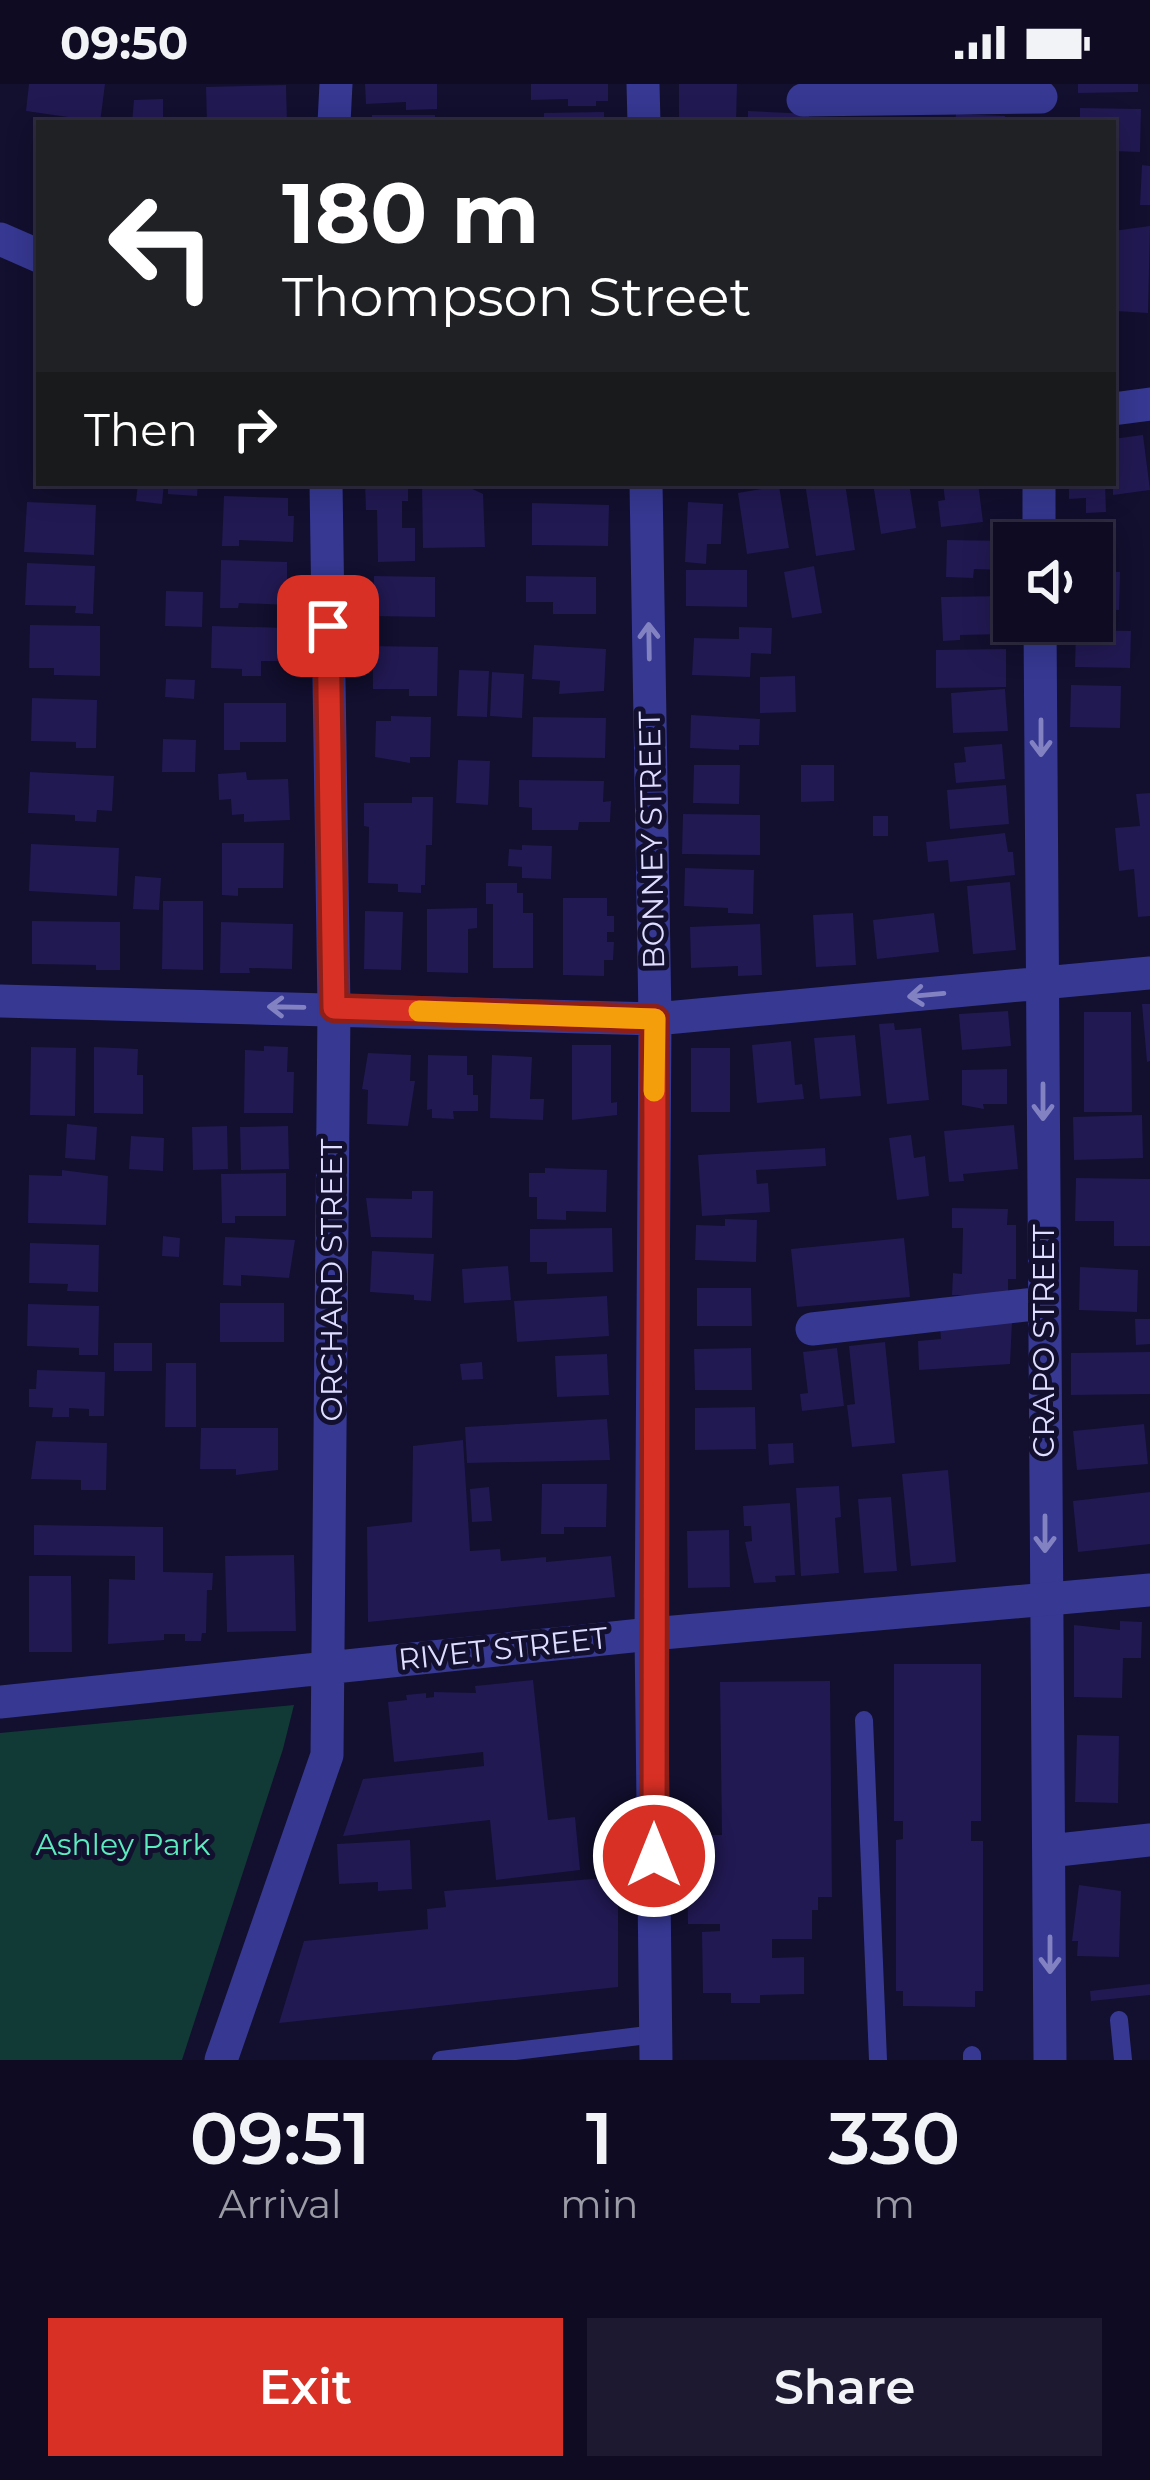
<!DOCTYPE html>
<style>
body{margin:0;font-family:Montserrat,sans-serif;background:#1c1930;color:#f1f3f6;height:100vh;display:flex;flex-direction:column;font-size:45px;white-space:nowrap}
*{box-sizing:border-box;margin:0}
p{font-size:39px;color:#9b9ba6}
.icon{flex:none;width:66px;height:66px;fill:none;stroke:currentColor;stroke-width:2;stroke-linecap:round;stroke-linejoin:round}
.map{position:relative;height:1976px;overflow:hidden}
.details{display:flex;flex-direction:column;background:#0e0b23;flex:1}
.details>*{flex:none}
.banner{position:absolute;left:36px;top:36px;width:1080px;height:366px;border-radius:0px;box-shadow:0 6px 30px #0003,0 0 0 3px #2e2b41;background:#202124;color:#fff;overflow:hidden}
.controls{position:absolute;left:993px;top:438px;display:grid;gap:24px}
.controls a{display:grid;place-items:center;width:120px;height:120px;border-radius:0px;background:#0e0b23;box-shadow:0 6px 30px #0003,0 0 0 3px #2e2b41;font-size:60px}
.pin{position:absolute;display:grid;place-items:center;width:102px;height:102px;color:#fff;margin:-51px;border-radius:24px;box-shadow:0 6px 18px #0006}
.me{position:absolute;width:132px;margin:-66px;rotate:0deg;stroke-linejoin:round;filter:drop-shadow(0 0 9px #0008)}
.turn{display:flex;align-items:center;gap:42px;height:252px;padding:0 48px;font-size:54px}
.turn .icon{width:156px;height:156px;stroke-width:2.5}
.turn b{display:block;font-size:84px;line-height:102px}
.then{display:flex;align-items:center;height:114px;padding:0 48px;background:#0003;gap:24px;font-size:45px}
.eta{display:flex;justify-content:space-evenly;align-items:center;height:204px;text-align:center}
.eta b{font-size:72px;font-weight:600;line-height:84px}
.cta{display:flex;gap:24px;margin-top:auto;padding:24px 48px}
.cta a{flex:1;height:138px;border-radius:0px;background:#d93025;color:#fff;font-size:48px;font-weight:600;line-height:138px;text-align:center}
.cta a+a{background:#1c1930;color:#f1f3f6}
.status{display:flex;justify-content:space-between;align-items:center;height:84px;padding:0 60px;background:#0e0b23;direction:ltr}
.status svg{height:33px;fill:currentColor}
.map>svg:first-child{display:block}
.green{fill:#113935}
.building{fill:#211952}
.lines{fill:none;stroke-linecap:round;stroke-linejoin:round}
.service{stroke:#363892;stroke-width:18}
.minor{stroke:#363892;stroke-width:33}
.tertiary{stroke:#363892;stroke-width:33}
.oneway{stroke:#8282c3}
.route-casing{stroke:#8d1f18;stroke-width:30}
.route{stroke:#d93025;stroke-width:21}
.slow{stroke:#f59e0b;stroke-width:21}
.labels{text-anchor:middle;stroke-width:10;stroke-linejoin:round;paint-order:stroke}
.street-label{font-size:30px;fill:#deddff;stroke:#120f2f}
.park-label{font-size:30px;fill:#5becbe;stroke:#120f2f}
</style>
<div class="status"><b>09:50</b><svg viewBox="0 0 49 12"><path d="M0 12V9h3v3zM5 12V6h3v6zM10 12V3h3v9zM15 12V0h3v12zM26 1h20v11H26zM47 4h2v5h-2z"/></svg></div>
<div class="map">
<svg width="1150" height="1976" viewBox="0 0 1150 1976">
<rect width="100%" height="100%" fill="#120f2f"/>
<path class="green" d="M294,1621l-11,44 -101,311h-182v-327z"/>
<path class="building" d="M29,0h76l-5,39h-18v-4l-56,-8z
M365,0h72v25l-31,1v-8l-40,2z
M531,0h77v17h-12v5h-28v-7l-37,1z
M679,0h58l-1,39h-57z
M1078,0h60v8l-60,1z
M286,1l1,38h-80l-1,-36z
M163,15v24h-31l2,-23z
M1080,24l61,1 -1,43 -27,-1v-28h-33z
M748,27l61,3v9h-61z
M604,28v11h-60v-10z
M956,30l49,2v7h-50z
M372,31h63v8h-63z
M1142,81l8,1v39h-10z
M1150,142l-2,87 -32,-2 1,-52 -4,1v-29z
M1143,351l7,55 -37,5v-56z
M138,399h26l-2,21 -26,-3z
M168,399h30l-1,13 -29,-2z
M365,399h43v18h-6v27h13v33l-37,1 -1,-52h-11z
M422,399h38l23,11 2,53 -62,1z
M805,399h40l10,67 -39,6z
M873,399h36l7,45 -35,6z
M943,399h35l5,39 -42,5 -3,-26 7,-1z
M1069,399h36l1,29 -20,1v-15l-17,1z
M779,402l10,62 -42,6 -9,-61z
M224,412l64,2v18h6l-1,26 -54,-2v6h-17z
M27,418l69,3 -2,50 -70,-3z
M688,418l35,2 -2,40h-14l-1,20 -21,-2z
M532,419l77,2 -1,41 -76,-1z
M947,456l61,1v29l-34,-1 -1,9 -27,-1z
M221,476l66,2v18h5l-1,25 -52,-2 -1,5h-18z
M27,479l68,3 -2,48 -18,-1 1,-7 -51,-1z
M814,482l8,47 -30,5 -8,-46z
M686,486h61v37l-61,-1z
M1092,488h28l-1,38 -27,-1z
M374,492l61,1v40l-62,-1z
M526,492l70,1v37h-43v-12h-27z
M166,507l37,1 -1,35 -37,-1z
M1005,512l1,38 -46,1v5l-17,1 -2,-44z
M30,541l70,1v50l-46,-1v-7h-25z
M212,542l77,2 -1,33h-27v15h-19v-7l-31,-1z
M739,543l33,1 -1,26 -20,-1 -1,24 -58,-2 2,-37 45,1z
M1076,546l55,1 -1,37 -55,-1z
M534,561l72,4 -2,42 -45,3 1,-13 -28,-2z
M367,562l71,1 -1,49h-28v-7h-36v-21h-6z
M1006,565v38l-70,1v-38z
M459,586l30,1 -2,46 -30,-1z
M492,588l32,2 -2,44 -32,-2z
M795,592l1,36 -36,1v-36z
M166,595l29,1 -1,19 -29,-2z
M1071,601l50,1 -1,42 -50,-1z
M1005,605l3,42 -55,2 -2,-40z
M32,614l65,2 -1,48h-20v-6l-45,-1z
M224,619h62v39h-46v8h-16z
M691,631l69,4 -1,26h-20v5l-49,-2z
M391,632l40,1 -1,40h-20v6l-35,-6 1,-36h15z
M533,633l73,1 -1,40 -73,-1z
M163,655l33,1 -1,32h-33z
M1002,660l3,35 -49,4 -2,-20 12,-1 -2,-15z
M458,676l32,1 -2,44 -32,-2z
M694,681h46l-1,39 -46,-1z
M801,681h33v36l-33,1z
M30,688l84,4 -2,35 -15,-1 -1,12 -21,-1v-6l-47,-2z
M246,688l1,8 41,-1 2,41 -46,2v-8l-12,1 -1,-16 -12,1 -1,-26z
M519,696l85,1 -1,21 8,-1 -1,21h-31l-1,8h-46v-22l-13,-1z
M1006,701l3,39 -59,5 -3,-39z
M1150,709v123l-12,1 -4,-48 -15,2 -4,-43 25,-2 -4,-32z
M412,713h21l-1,48h-6l-1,40h-4v8l-23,-1v-8l-30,-1 1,-56 -5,-1v-23h48z
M683,730l77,1v40l-78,-1z
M873,732h15v20h-15z
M1005,749l3,19h5l2,23 -65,7 -2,-22 -20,2 -2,-20z
M222,759h62l-1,45h-45v8l-16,-1z
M31,760l88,4 -2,48 -88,-5z
M522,761l30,1 -1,33 -29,-1v-11l-14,-1 1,-17 13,1z
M685,784l69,2 -1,44 -25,-1v-5l-44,-2z
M135,792l26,2 -2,32 -26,-1z
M1010,798l6,68 -43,4 -6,-68z
M486,799h31v10h6v20h10v55h-40v-64h-7z
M563,814h44v18h7v16h-7v10h7l-1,18h-9v16l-41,-1z
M163,817h40v69l-41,-1z
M477,824v20l-9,1v44l-41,-1v-63z
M365,827l38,1 -2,58 -37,-1z
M853,829l3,52 -40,2 -3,-52z
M934,829l5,39 -62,7 -4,-39z
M32,837l88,1v48h-24v-5l-64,-1z
M221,838l72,2 -1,45 -43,-1 1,5h-30z
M760,840l2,51 -24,1v-10l-47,2 -1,-41z
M1142,920h8v57l-3,1z
M1008,927l3,35 -49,4 -3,-36z
M1084,928h47l1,100h-48z
M894,939l1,7 26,-2 8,72 -42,4 -8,-80z
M855,951l6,61 -41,3 -6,-61z
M791,957l4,44 7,-1 2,15 -47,4 -5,-58z
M572,961h39v58l6,-1v13l-45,5z
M264,962l24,1 -1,25h7l-1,41h-49l1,-63 19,1z
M31,963l45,1 -1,68 -45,-1z
M94,963l44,2 -1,26h6v39l-49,-1z
M691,964h39v64h-39z
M368,969l43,2 -1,26h5l-7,45 -41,-2 1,-34 -6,-1z
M428,971l39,1v19h6v20h5v16h-25l1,8 -22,-1v-9l-5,1z
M492,971l40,2 -2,42h14l-1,21 -53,-2z
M1007,985v35h-24l1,5 -22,-4v-35z
M1142,1031l1,43 -69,2 -1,-43z
M67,1040l30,3 -2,33 -30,-2z
M1014,1041l4,44 -55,5 1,7 -15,1 -5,-51z
M227,1042l1,43 -35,1 -1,-43z
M288,1042l1,43 -48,1 -1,-43z
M911,1051l3,23 11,-2 4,40 -32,4 -8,-62z
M131,1052l33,2 -1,33 -34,-2z
M825,1064l1,18 -70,4 1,14 11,-1 2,29 -68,4 -4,-61z
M545,1084l62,2 -1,42 -40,-1v9l-29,-1v-22h-8v-24h16z
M62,1086l46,6 -2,49 -78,-2 1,-48 33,1z
M286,1089v43h-51v7h-13l-1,-49z
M1076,1094l74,1v67h-36v-25h-39z
M412,1107h21l-1,47 -61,-1 -5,-39 46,1z
M952,1124l56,1 -1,16h9v54h-8v17l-56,-1 1,-22 9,1 1,-46h-11z
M725,1135l32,1 -1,42 -61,-2 1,-35 29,1z
M612,1144l1,44 -66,2v-12h-17v-33z
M163,1152l17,2 -1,19 -17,-1z
M225,1153l70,3 -6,38 -48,-3v11l-18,-1z
M904,1154l6,59 -113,10 -6,-58z
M30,1159l69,2 -1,47 -31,-1 1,-7 -39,-1z
M372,1167l62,3 -3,47 -17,-1v-5l-44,-3z
M508,1182l3,34 -47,3 -2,-34z
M1080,1183l58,3 -1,42 -58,-2z
M697,1204h54l1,38h-55z
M607,1212l2,40 -92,6 -3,-41z
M220,1219h64v39h-64z
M28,1220l71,2 -1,49h-19v-7l-52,-2z
M1135,1235h15v25l-14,1z
M1012,1238l-2,42 -91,6 -1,-29 23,-2 -1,-12z
M885,1258l10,101 -43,4 -5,-42 8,-1 -6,-58z
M114,1259h38v28h-38z
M751,1264l1,42h-57l-1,-41z
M837,1264l7,58 -42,5 -2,-17 8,-1 -5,-41z
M1150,1268v42l-79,1v-42z
M607,1270l2,41 -52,2 -2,-41z
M482,1278l1,17 -21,1 -2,-16z
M166,1279h30v64h-31z
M37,1286l68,2 -1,44h-15v-7l-20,-1v9h-17l1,-9 -24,-1v-18h7z
M755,1323l1,42 -61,1v-42z
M607,1335l3,41 -143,3 -2,-36z
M1144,1340l4,40 -71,6 -4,-39z
M201,1344h77v42l-42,5v-6h-36z
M463,1356l7,111 30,-2 1,12 45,-4v5l65,-6 4,41 -247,25 -1,-95 45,-5 1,-76z
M36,1357l71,2 -1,47h-25v-10l-50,-1z
M793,1359l1,20 -25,2 -1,-21z
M948,1386l8,92 -45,4 -9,-92z
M542,1400h65l-1,43h-42v7h-23z
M839,1402l2,31 -6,1 4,55 -38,3 -5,-88z
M489,1403l3,34 -20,1 -2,-33z
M1150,1408v52l-72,8 -5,-51z
M891,1413l6,74 -33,2 -6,-74z
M790,1419l5,72 -20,1 1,6 -22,1 -9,-41 7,-1 -1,-15h-7l-1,-20z
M34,1441l129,2v45l50,1 -1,17h-5l-1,43h-4l-1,8h-16v-7h-21v6l-56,4 1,-65 26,1v-24l-101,-1z
M729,1446l1,57 -42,1 -1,-57z
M294,1471l2,76 -69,1 -2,-76z
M29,1492h42l1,76h-43z
M1120,1537l22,1 -1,36h-18l-1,40 -48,-1v-72l46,5z
M894,1580h87v157h-10v20h12v150h-8v16l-72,-1v-15h-7v-151l7,-1v-18h-9z
M533,1596l15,140 27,-3 5,53 -84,10 -6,-60 -147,16 20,-57 121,-13 -1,-14 -89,10 -6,-60 19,-2 -1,-5 20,-2v5l8,-1v-5l42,1 -1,-7z
M830,1597l2,216h-14v13h-6v29h-40v19l32,-1v37l-44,1v8h-29v-10h-28l-1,-61 18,-1v-7h-32l-1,-69h8v-20h27l-2,-153z
M1077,1651l42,1 -1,67 -43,-1z
M410,1756l2,49 -34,2v-9l-39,2 -2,-40z
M618,1793v110l-339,36 25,-82 124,-12 -1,-20 19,-2 -2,-16z
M1079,1801l42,6 -2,66 -42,-1 1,-15h-6z
M1150,1900v11l-59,6 -1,-10z"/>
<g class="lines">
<path class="service" d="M864,1636l14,340
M1119,1936l4,40
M972,1971v5
M441,1976l215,-26"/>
<path class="minor" d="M643,0l1,39
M803,16l238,-3
M0,155l39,17
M1113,325l37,-5
M646,399l9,536 -4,615 5,426
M1039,399v60
M1040,537l10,1439
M0,917l655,18 495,-46
M812,1245l231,-26
M1049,1767l101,-11"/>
<path class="tertiary" d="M334,39l2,-39
M0,1618l651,-68 499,-44
M221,1976l106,-305 7,-747 -8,-525"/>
</g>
<defs><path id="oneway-shaft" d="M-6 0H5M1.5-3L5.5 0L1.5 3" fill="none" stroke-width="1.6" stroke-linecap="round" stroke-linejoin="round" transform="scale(3)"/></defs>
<g class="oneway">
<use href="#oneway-shaft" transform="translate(649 557) rotate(-91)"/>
<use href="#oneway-shaft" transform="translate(1041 654) rotate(90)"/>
<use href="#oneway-shaft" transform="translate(926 911) rotate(175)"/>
<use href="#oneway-shaft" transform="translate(286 923) rotate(-179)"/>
<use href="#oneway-shaft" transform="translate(1043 1018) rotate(90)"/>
<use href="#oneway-shaft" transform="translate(1045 1450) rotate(90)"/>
<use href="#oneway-shaft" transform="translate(1050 1871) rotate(90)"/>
</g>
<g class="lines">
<g class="route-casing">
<path id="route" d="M328,542l6,382 321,11 -1,837"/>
</g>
<use href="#route" class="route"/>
<path class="slow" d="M419,927l236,8 -1,72"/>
</g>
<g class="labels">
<g class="street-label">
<text transform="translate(652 756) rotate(-91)" y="10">BONNEY STREET</text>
<text transform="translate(332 1196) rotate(-90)" y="10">ORCHARD STREET</text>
<text transform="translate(1044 1257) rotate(-90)" y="10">CRAPO STREET</text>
<text transform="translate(503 1565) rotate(-6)" y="10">RIVET STREET</text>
</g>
<g class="park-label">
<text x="123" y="1771">Ashley Park</text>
</g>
</g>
</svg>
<div class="controls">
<a><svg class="icon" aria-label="sound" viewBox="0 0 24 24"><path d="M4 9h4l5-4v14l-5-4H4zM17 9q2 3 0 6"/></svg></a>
</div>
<div class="pin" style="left:328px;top:542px;background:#d93025"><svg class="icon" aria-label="arrive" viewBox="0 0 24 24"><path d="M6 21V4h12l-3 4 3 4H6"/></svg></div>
<svg class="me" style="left:654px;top:1772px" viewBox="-20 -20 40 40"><circle r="17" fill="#d93025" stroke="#fff" stroke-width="3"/><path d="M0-11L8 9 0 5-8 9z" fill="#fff"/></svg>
<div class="banner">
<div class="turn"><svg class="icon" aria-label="left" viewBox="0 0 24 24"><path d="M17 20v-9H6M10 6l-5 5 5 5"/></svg><div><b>180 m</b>Thompson Street</div></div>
<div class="then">Then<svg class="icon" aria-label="right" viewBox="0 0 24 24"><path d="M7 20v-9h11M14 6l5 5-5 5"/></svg></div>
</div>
</div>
<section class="details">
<div class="eta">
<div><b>09:51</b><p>Arrival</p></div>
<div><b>1</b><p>min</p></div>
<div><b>330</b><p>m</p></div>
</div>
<div class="cta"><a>Exit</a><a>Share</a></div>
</section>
